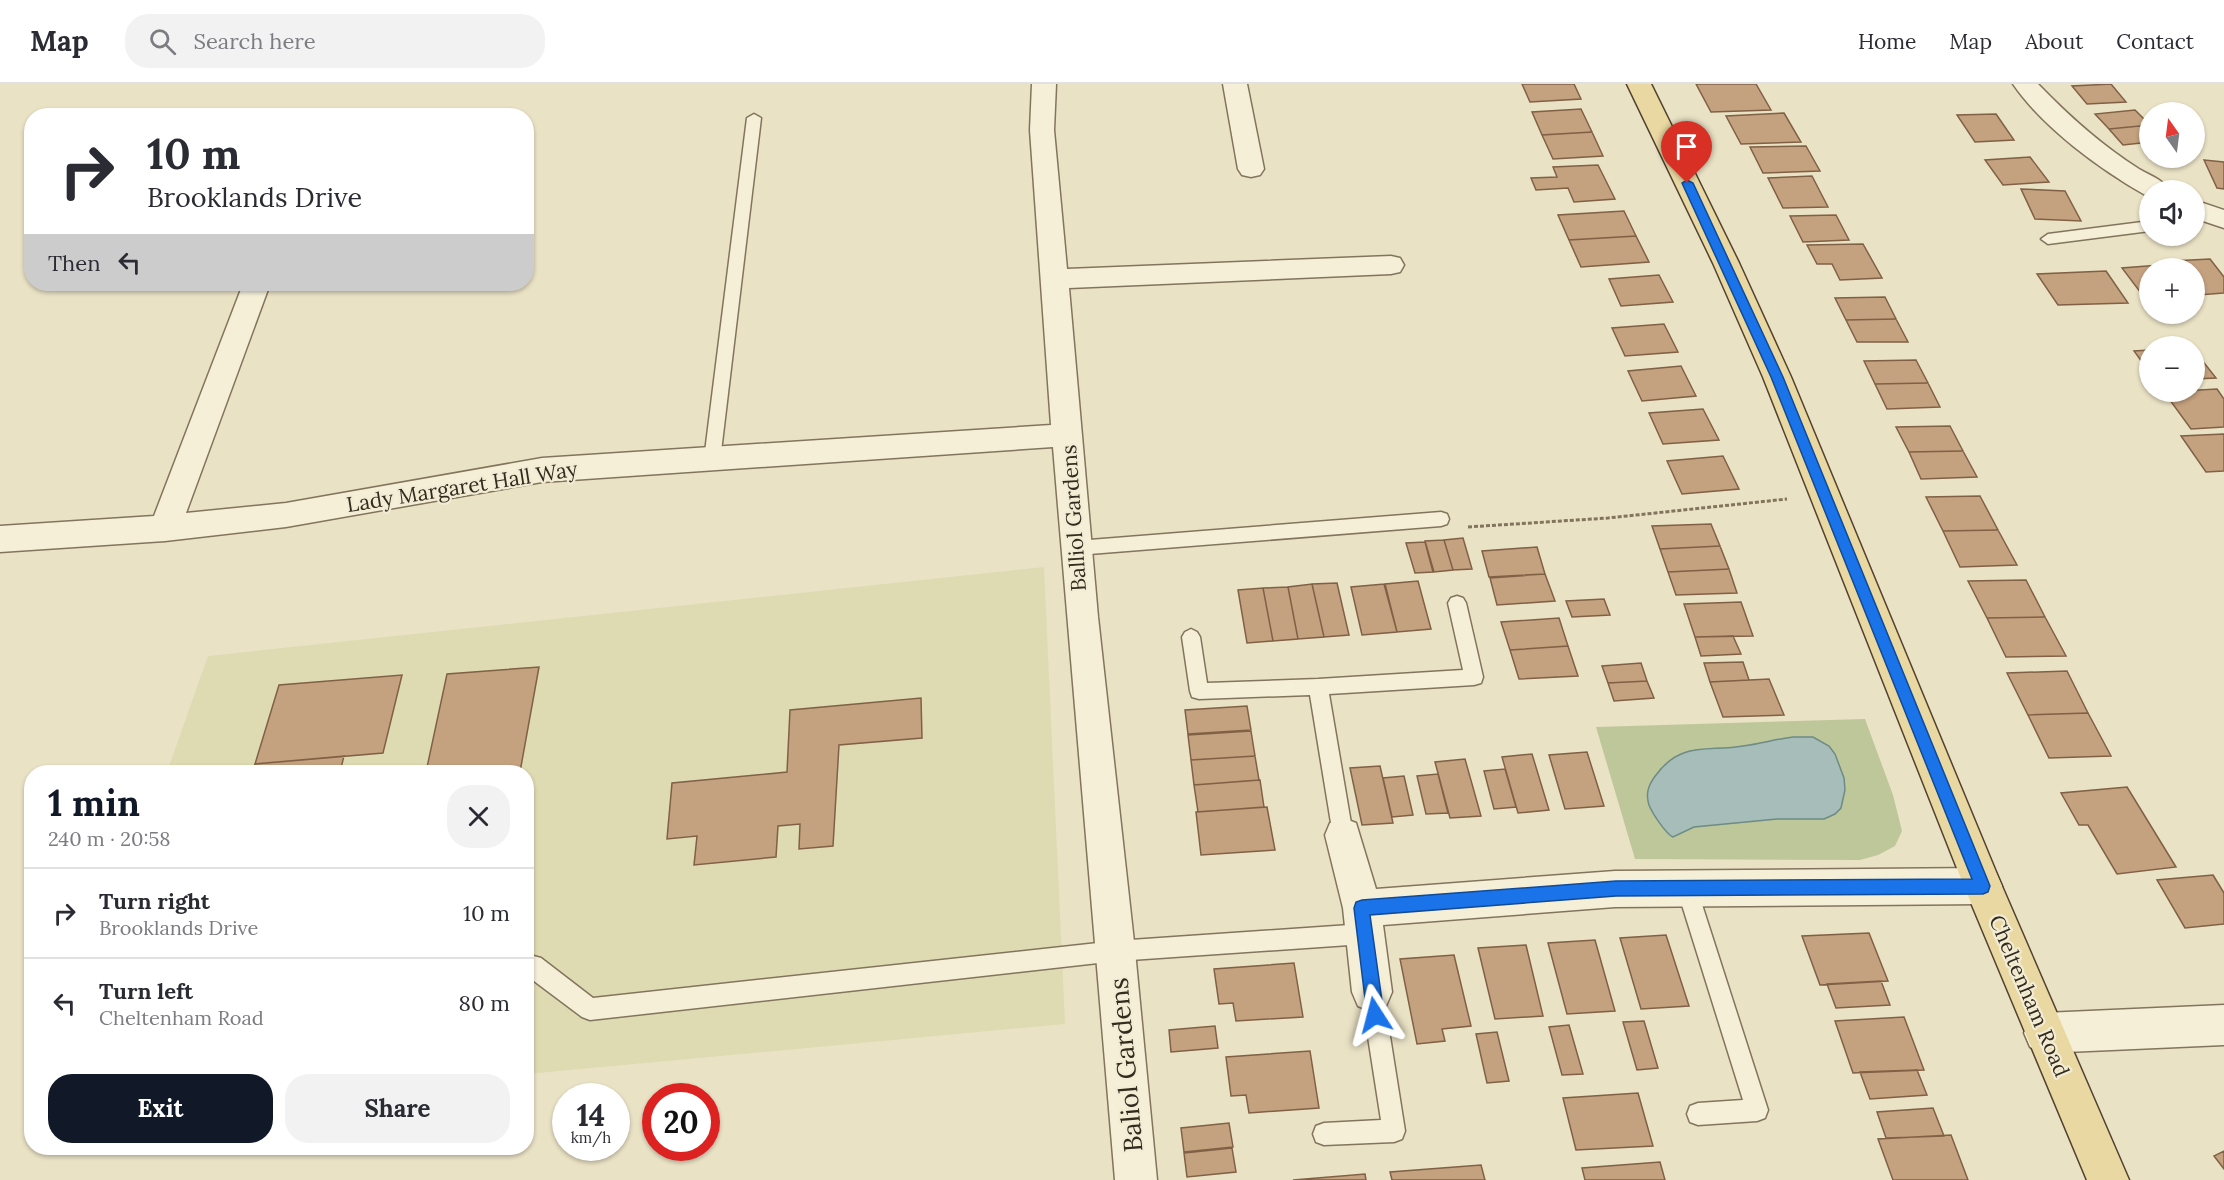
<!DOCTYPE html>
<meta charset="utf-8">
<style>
body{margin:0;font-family:Lora,serif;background:#f2f2f3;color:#2b2b33;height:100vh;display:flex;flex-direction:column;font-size:22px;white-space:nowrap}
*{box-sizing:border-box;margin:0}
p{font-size:20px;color:#7c7c81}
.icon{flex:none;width:33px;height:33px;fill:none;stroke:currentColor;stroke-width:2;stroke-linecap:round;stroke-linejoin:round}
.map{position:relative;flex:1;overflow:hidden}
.sheet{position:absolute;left:24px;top:681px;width:510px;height:390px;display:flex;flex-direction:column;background:#fff;border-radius:24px;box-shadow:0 2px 4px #0004}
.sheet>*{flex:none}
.top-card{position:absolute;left:24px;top:24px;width:510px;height:183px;border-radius:24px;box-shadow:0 2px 4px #0004;background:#fff;color:#2b2b33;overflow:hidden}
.needle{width:39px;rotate:346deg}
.buttons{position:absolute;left:2139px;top:18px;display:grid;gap:12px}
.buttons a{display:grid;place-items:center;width:66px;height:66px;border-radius:50%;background:#fff;box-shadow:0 2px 4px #0004;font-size:30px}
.speed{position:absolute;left:552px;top:999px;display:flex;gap:12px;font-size:30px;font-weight:700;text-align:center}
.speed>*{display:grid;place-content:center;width:78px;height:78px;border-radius:50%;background:#fff;box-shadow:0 2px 4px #0004;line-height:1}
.speed small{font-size:15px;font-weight:400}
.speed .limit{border:9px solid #d22;background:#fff;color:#111}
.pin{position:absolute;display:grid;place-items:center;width:51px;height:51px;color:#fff;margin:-62px -26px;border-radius:50% 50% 50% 0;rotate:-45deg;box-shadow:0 0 6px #0007}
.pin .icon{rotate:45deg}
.me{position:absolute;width:66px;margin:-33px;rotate:351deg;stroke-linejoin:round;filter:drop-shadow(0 0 4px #0008)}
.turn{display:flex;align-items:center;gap:21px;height:126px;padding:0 24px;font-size:27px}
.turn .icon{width:78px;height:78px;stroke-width:2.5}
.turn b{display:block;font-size:42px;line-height:51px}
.then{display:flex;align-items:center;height:57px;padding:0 24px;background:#0003;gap:12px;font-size:22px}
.round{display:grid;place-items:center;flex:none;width:63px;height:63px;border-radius:24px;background:#f2f2f3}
.head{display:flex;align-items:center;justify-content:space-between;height:102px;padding:0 24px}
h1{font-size:36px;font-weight:700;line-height:45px;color:#111827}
.action{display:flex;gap:12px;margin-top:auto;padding:12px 24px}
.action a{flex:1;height:69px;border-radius:24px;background:#111827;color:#fff;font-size:24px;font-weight:700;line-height:69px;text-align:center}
.action a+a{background:#f2f2f3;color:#2b2b33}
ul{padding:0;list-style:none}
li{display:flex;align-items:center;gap:18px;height:90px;padding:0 24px;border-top:2px solid #e1e1e2}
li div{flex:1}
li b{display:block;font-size:22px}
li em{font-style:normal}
header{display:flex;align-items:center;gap:36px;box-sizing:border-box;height:84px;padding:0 30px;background:#fff;border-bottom:2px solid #e1e1e2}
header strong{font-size:28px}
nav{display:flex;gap:33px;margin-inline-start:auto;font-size:21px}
.search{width:420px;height:54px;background:#f2f2f3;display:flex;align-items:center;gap:15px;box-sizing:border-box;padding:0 21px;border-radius:24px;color:#7c7c81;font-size:22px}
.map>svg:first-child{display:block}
.farmland{fill:#dedbb3}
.green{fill:#bec79a}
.water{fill:#a6bdb9;stroke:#6e8b86;stroke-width:1.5}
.building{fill:#c4a17f;stroke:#806145;stroke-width:1.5}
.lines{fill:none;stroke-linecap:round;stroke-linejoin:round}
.service-casing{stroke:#83745d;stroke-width:3}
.minor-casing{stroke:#83745d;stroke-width:3}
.primary-casing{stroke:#514231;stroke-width:3}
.path{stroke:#83745d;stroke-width:3;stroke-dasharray:4 2;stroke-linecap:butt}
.service{fill:#f5efd8;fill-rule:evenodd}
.minor{fill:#f5efd8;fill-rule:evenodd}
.primary{fill:#e9d8a1;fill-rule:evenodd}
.route{fill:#1a73e8;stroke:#114b97;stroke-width:1.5}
.labels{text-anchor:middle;stroke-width:4.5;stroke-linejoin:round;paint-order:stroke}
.street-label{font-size:21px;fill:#342b1f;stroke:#f2ecd4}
.near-street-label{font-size:26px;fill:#342b1f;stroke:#f2ecd4}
</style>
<header>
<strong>Map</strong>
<div class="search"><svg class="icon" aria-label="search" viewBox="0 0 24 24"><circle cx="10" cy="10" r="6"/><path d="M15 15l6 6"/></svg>Search here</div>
<nav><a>Home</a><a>Map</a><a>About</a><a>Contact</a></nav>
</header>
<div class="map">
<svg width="2224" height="1096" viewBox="0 0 2224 1096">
<rect width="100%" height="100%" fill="#eae2c5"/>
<path class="farmland" d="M1044,483l21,457 -538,50 -1,-302h-359l41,-116z"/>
<path class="green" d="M1865,635l28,76 9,36 -7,15 -17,9 -18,5 -225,-1 -39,-132z"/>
<path class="water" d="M1793,653h20l16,9 6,8 9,24 1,12 -4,18 -6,6 -11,5h-47l-83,8 -21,10c-7,-3 -21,-24 -24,-32 -4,-12 0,-21 7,-30 25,-34 51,-23 87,-29 17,-2 33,-7 50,-9z"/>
<path class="building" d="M1522,0h52l7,15 -51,3z
M1696,0h60l15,26 -60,2z
M2111,0l15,18 -39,2 -15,-18z
M1581,25l11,23 -50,3 -10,-23z
M2135,26l15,15 -41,4 -14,-15z
M1784,29l17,29 -60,2 -15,-28z
M1996,30l18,26 -39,2 -18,-27z
M2150,41v17l-27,3 -14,-16z
M1592,48l11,24 -50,3 -11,-24z
M1806,62l14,25 -57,2 -13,-26z
M2030,73l19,25 -46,3 -18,-25z
M2204,76l20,2v27l-7,-1z
M1598,81l17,34 -41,3 -6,-14 -32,2 -5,-12 26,-1 -4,-10z
M1812,92l16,31 -45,1 -15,-30z
M2021,105l44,2 16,30 -46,-2z
M1624,127l12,25 -67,4 -11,-25z
M1836,131l13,25 -46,2 -13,-26z
M1636,152l13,26 -68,5 -12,-27z
M1863,160l19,34 -42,2 -8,-16h-15l-10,-19z
M2210,175l14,18v16l-26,2 -4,-5v-22h-17l-5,-7z
M2160,181l3,3h-13v33h-3l-25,-33z
M2106,187l22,32 -70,2 -21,-31z
M1659,191l14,27 -52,4 -12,-27z
M1885,213l11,22 -50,1 -11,-22z
M1896,235l12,23h-51l-11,-22z
M1664,240l14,28 -53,4 -13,-28z
M2150,266v23l-16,-22z
M2194,266l22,28 -22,1z
M1916,276l12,23 -53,1 -11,-23z
M1681,282l15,30 -54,5 -14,-30z
M1928,299l12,24 -53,2 -12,-25z
M2217,305l7,10v28l-33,2 -27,-37z
M1703,325l16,31 -56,4 -14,-31z
M1950,342l13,25 -54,1 -13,-25z
M2224,350v37l-18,1 -25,-36z
M1963,367l14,26 -56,2 -12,-27z
M1723,372l16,33 -57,5 -15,-33z
M1980,412l18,34 -55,1 -17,-34z
M1711,440l9,22 -60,3 -8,-23z
M1998,446l19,35 -57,2 -17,-36z
M1463,454l9,31 -19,1 -9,-30z
M1444,456l9,30 -19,2 -9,-31z
M1425,458l8,30 -18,1 -9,-30z
M1720,462l9,23 -61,3 -8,-23z
M1537,463l8,27 -56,3 -7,-26z
M1729,485l8,24 -61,2 -8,-23z
M1545,490l10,27 -58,4 -7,-27z
M2026,496l19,37 -58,1 -19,-37z
M1418,497l13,48 -34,3 -12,-48z
M1337,499l12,52 -25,2 -12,-53z
M1312,500l12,53 -26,2 -10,-52z
M1384,500l13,48 -35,3 -11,-48z
M1288,503l10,52 -25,2 -10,-53z
M1263,504l10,53 -26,2 -9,-53z
M1604,515l6,16 -38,2 -6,-16z
M1741,518l12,34 -58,1 -11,-33z
M2045,533l21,39 -60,1 -19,-39z
M1559,534l9,28 -58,4 -9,-28z
M1733,552l8,18 -40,2 -6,-19z
M1568,562l10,30 -59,3 -9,-29z
M1743,578l6,18 -39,2 -6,-19z
M1641,579l6,18 -39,2 -6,-17z
M539,583l-19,105h-94l21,-98z
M2067,587l21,42 -60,2 -21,-42z
M402,591l-19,78 -128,11 24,-79z
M1769,595l15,36 -61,2 -13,-35z
M1647,597l7,17 -40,3 -6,-18z
M921,614l1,40 -83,7 -6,101 -34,3 1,-25 -22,2 -2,31 -82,8 3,-29 -30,3 5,-56 115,-11 3,-62z
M1247,622l4,24 -63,4 -3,-24z
M2088,629l23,43 -62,2 -21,-43z
M1251,647l4,25 -64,4 -3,-25z
M1587,668l17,54 -39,3 -16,-54z
M1532,670l17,56 -31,3 -16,-56z
M344,672l-4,16h-88l3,-8z
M1255,672l4,24 -65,5 -3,-25z
M1465,675l16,57 -31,2 -15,-56z
M1380,682l13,57 -31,2 -12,-57z
M1505,685l11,38 -22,2 -10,-38z
M1438,690l10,39 -22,1 -9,-38z
M1404,692l9,39 -21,2 -9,-39z
M1260,696l4,27 -66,5 -4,-27z
M2127,703l49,80 -59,7 -29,-49h-9l-18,-32z
M1267,723l8,43 -74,5 -5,-43z
M2213,791l11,18v31l-39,4 -28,-48z
M1869,849l19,48 -68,4 -18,-49z
M1666,851l23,71 -48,3 -21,-71z
M1595,856l20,71 -48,3 -19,-71z
M1526,861l17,71 -48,3 -17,-71z
M1454,871l17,71 -29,3 3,12 -28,3 -17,-85z
M1294,879l9,54 -67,4 -3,-18 -14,1 -5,-35z
M1881,897l9,24 -54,3 -9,-24z
M1904,933l20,53 -71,3 -18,-52z
M1644,937l14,47 -21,2 -14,-48z
M1569,941l14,49 -21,1 -13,-48z
M1215,942l3,22 -47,4 -2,-22z
M1497,948l12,49 -22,2 -11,-49z
M1310,967l9,57 -70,5 -3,-18 -15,1 -5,-39z
M1917,986l10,25 -57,4 -10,-27z
M1638,1009l15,53 -77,4 -13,-52z
M1933,1024l11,28 -58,2 -9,-26z
M1229,1039l4,24 -49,5 -3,-24z
M1951,1051l17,45h-75l-15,-41z
M1232,1064l4,24 -49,5 -3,-24z
M2224,1067v18l-10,-13z
M1660,1078l5,18h-80l-3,-12z
M1481,1081l4,15h-93l-2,-8z
M1365,1090l1,6h-73z"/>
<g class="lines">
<g class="service-casing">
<path id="service" d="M754,30l7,4 -41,342 -2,4 -6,2 -6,-2 -2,-4 43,-342z
M2150,137v10l-102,13 -7,-5 7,-5z
M1441,428l6,2 2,5 -2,5 -6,2 -364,29 -6,-2 -3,-5 3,-5 6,-2z
M1457,512l6,2 3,5 17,74 -2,6 -7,2 -145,9 24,141 -3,7 -7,2 -7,-2 -3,-7 -23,-140 -111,4 -7,-2 -2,-6 -8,-54 3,-5 6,-3 6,3 3,5 7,46 111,-4 145,-9 -15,-67 3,-5z
M1687,795l7,3 3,7 71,221 -3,8 -8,3 -59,4 -8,-3 -3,-8 3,-8 8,-3 45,-3 -66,-211 3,-7z
M1364,840l7,3 3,7 -3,7 -7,3 -248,17 -526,59 -8,-3 -56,-42v-21l15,4 52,40 523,-57z
M1372,897l8,3 3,8 22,139 -3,8 -8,3 -70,3 -8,-3 -3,-8 3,-8 8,-3 57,-3 -20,-128 3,-8z"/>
</g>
<g class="minor-casing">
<path id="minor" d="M1032,0h24l-2,46 13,139 324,-13 9,2 4,7 -4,7 -9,2 -322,14 29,329 37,334 22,229h-42l-62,-733 -511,35 -256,45 -121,14 -165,11v-26l154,-10 89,-232h27l-84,229 100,-10 256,-45 509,-33 -21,-295z
M1223,0h24l17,85 -4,6 -9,2 -9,-2 -4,-6z
M2013,0h25c31,32 63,61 101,85 10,6 25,11 29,21h-18v7l-3,-1c-46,-26 -104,-68 -134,-112z
M2194,116l30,10v18l-30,-10z
M1343,734l13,5 20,66 239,-18 368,-3 13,5 6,13 -6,13 -13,5 -368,3 -232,18 9,67 -6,14 -14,6 -14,-6 -6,-14 -9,-84 -18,-73 5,-12z
M2224,921v40l-180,8 -14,-6 -6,-14 6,-14 14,-6z"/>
</g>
<g class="primary-casing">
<path id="primary" d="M1627,0h24l88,179 52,114 210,507 128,296h-42l-123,-294 -201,-509 -50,-114z"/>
</g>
<path class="path" d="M1468,443l140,-9 179,-19"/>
<use href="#service" class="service"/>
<use href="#minor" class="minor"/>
<use href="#primary" class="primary"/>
</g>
<path class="route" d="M1687,96l6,3 90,194 207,509 -2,6 -5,2 -367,2 -246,19 14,100 -3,6 -6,2 -5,-2 -3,-6 -13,-107 2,-6 6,-2 254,-19 356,-2 -201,-502 -89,-194z"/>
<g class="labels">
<g class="street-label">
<text transform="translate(462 403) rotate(-9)" y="7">Lady Margaret Hall Way</text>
<text transform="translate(1074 434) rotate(-94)" y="7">Balliol Gardens</text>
<text transform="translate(2029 912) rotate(67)" y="7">Cheltenham Road</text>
</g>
<g class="near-street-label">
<text transform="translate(1126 981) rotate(-95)" y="9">Baliol Gardens</text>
</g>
</g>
</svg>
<div class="buttons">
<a><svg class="needle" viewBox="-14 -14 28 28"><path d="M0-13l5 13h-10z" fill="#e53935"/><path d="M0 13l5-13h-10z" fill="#7c7c81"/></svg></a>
<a><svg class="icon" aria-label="sound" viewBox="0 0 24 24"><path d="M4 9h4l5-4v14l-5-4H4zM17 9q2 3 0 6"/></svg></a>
<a>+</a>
<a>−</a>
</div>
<div class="speed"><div>14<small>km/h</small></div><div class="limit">20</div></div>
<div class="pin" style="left:1687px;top:99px;background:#d93025"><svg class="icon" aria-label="arrive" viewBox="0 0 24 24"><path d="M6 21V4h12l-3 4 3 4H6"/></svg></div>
<svg class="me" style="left:1375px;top:931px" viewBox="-20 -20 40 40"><path d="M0-17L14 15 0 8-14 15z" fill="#1a73e8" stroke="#fff" stroke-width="4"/></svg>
<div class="top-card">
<div class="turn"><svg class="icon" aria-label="right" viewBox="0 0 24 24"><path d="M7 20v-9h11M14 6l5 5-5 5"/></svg><div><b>10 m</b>Brooklands Drive</div></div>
<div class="then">Then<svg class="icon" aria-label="left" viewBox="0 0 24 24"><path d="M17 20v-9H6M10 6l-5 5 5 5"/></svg></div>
</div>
<section class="sheet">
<div class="head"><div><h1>1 min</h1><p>240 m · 20:58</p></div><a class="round"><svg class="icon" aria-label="close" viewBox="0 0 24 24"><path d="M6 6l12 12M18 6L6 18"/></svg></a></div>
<ul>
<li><svg class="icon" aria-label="right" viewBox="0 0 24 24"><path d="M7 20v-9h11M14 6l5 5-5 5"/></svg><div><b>Turn right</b><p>Brooklands Drive</p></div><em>10 m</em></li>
<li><svg class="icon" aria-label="left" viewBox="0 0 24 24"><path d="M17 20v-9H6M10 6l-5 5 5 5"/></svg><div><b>Turn left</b><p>Cheltenham Road</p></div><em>80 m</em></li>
</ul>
<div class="action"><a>Exit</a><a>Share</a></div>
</section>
</div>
